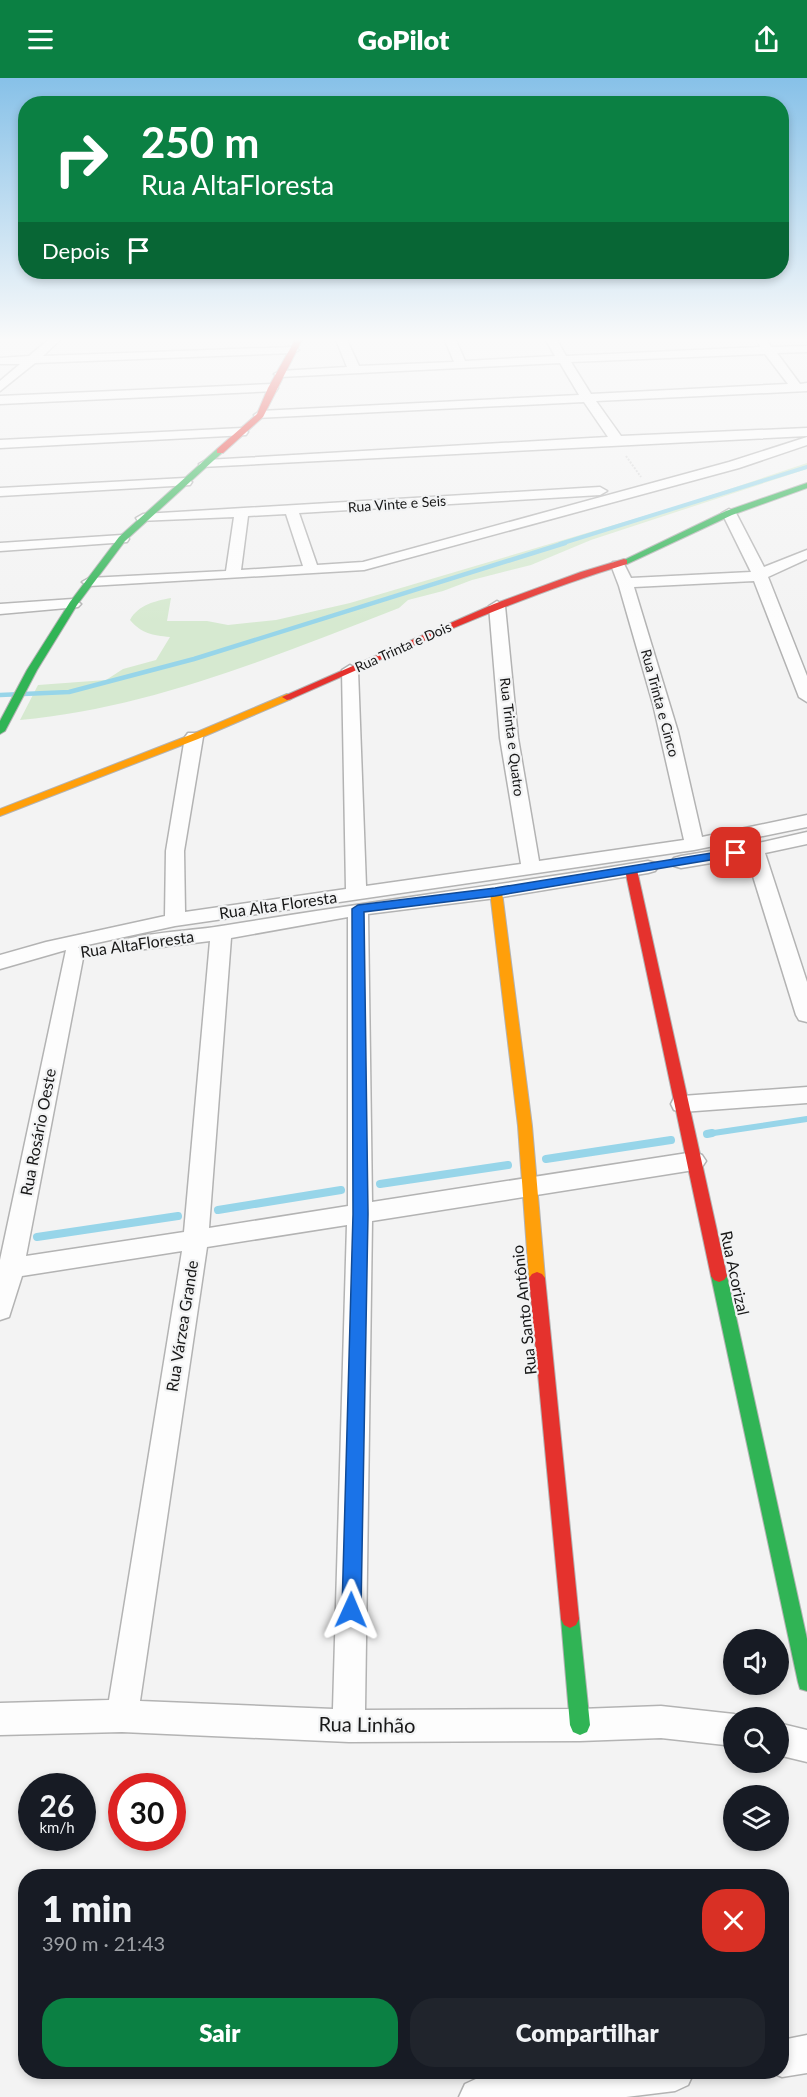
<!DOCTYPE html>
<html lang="pt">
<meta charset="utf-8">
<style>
body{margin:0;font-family:Lato,sans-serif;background:#20242c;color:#f1f3f6;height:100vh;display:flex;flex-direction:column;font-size:22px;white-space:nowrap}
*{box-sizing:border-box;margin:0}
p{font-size:20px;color:#9ea1a6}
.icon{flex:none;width:33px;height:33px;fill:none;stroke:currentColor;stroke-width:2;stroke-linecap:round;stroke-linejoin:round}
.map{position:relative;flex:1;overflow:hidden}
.side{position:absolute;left:18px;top:1791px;width:771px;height:210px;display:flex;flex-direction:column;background:#171b24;border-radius:24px;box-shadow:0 3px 9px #0003}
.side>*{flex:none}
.hud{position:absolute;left:18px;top:18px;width:771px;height:183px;border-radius:24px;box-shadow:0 3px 9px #0003;background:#0b8043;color:#fff;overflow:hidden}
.tools{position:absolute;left:723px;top:1551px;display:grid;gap:12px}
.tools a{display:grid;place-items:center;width:66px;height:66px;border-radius:50%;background:#171b24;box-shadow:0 3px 9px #0003;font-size:30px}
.speed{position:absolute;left:18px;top:1695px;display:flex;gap:12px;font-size:30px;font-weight:700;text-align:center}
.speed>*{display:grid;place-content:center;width:78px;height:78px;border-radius:50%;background:#171b24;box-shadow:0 3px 9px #0003;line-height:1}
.speed small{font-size:15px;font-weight:400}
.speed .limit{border:9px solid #d22;background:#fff;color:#111}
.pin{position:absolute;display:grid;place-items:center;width:51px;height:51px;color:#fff;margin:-26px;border-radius:12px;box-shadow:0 3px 9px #0006}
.me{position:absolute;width:66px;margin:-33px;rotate:1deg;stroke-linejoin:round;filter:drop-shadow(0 0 4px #0008)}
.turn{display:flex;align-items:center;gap:21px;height:126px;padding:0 24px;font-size:27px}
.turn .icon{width:78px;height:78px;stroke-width:2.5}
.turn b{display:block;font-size:42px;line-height:51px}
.then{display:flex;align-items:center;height:57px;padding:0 24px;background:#0003;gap:12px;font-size:22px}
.round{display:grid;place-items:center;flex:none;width:63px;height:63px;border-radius:24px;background:#20242c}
.headline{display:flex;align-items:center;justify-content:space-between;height:102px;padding:0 24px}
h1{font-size:36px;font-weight:800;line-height:45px}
.button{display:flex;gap:12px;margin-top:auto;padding:12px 24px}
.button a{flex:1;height:69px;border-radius:24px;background:#0b8043;color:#fff;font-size:24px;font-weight:800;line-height:69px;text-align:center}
.button a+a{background:#20242c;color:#f1f3f6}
header{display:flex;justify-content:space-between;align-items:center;height:78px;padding:0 24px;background:#0b8043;color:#fff;font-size:27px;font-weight:800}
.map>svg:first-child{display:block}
.green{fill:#d6e9d0}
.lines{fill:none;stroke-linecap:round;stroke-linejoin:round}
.stream-far3{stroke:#97d5e9;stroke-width:4}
.stream-far2{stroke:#97d5e9;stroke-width:4.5}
.stream-far1{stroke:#97d5e9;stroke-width:6}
.stream{stroke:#97d5e9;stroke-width:8}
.street-casing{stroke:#b3b3b3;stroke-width:3}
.fast-casing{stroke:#b3b3b3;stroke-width:2}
.slow-casing{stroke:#b3b3b3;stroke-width:2}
.jam-casing{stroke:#b3b3b3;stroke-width:2}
.path{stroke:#d8d8d9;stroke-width:2;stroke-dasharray:2 1.5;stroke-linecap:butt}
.street{fill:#fdfdfd;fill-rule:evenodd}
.fast{fill:#30b455;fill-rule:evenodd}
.slow{fill:#ff9f0a;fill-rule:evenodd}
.jam{fill:#e5322d;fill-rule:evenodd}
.route{fill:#1a73e8;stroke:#114b97;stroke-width:1.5}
.labels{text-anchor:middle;stroke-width:4.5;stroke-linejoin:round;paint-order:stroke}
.far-street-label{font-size:14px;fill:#171717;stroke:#f2f3f4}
.street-label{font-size:16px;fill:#171717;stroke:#f2f3f4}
.near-street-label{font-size:20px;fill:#171717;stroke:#f2f3f4}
</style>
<header><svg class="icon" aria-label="menu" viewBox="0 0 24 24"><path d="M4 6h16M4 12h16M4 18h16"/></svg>GoPilot<svg class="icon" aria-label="share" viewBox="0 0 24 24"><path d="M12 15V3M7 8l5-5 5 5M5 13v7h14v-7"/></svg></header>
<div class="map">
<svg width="807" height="2019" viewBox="0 0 807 2019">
<rect width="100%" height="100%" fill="#f3f3f3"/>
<path class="green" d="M807,385v6l-216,71 -60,25 -59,15 -29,11 -35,9 -9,8c-122,47 -247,100 -379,112l18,-35 68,-5 17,-11 33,-9 14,-23c-18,-2 -28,-3 -40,-17 8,-15 25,-19 41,-22l-4,23h40l21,4 48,-5 74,-17 335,-99z"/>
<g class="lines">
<path class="stream-far3" d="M560,466l247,-77"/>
<path class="stream-far2" d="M0,617l69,-3 125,-33 371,-116"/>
<path class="stream-far1" d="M707,1056l100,-15"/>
<path class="stream" d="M707,1056l5,-1
M546,1081l125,-19
M380,1106l128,-19
M218,1132l123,-20
M37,1159l141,-21"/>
<g class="street-casing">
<path id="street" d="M48,262h12l-17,16 250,-9 6,3 -6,3 -258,10 -35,28v-10l20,-17h-20v-6l29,-2z
M336,262h11l12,26 95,-4 -9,-22h11l9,21 90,-5 -9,-16h11l9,16 194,-9 -3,-7h10l4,7 36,-1v6l-30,1 23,31 7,-1v8l-211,10 25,35 186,-8v8l-606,31 -2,-3 7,-4 402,-23 -24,-35 -328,16 -2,-3 6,-4 319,-16 -19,-32 -280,14 -6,-3 6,-3 67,-4zM765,276l23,30 -197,10 -20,-32z
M272,306l6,4 -2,3 -276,13v-8z
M242,350l6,4 -2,3 -246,13v-8z
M807,359v8l-68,23 -375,102 -275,16 -7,-4 7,-4 137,-7 8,-54 -96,4 -2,-3 7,-4 457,-27 7,4 -7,4 -301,18 18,52 46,-3 366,-100zM286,436l17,52 -62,4 7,-54z
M185,400l7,4 -2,3 -190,11v-8z
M729,431l7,4 28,54 43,-17v9l-39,18 39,99v26l-8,-5 -45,-116 -120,6 44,145 24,105 105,-22v12l-113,23 -519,76 -97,21 6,6 -58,303 158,-24 26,-291 -81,10 -7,-1 -3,-5 3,-5c36,-9 75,-9 112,-16 138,-23 276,-40 414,-63l7,2 3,4 -3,4 -7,2 -152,25 -128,16 4,288 322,-50 8,3 4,6 -4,6 -8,3 -322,51 -7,489 215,-1 81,-3 73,8 9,4h-9v28l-73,-8 -81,3 -231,1 -227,-10 -122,3v-32l109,-3 73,-449 -160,25 -13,41 -9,3v-60l66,-310 -66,19v-14l46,-13 119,-26 1,-65 19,-114 3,-4h12l3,4 -19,114 1,61 161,-23 -4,-219 8,-5 8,5 8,216 155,-22 -21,-126 -11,-132 8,-5 8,5 13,132 21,123 145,-21 -31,-136 -34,-118 -8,-21 2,-3h10l8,16 120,-6 -29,-59zM348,839v289l-139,22 22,-290zM347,1147l-14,484 -193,-8 67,-454z
M122,457l5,1 2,3 -2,3 -127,9v-8z
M73,521l8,5 -3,3 -78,7v-10z
M807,754v12l-42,9 42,129v40l-8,-2 -3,-5 -49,-158 -66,11 -7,-2 -3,-4 3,-4 7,-2 73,-12z
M807,1009v16l-125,9 -8,-2 -3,-6 3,-6 8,-2z
M778,1645l29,7v32l-29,-7z
M807,1957v38l-25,4 -12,-5h12v-32z
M530,1994h164l-6,13 -13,6 -49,6h-167l6,-13 13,-6z"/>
</g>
<g class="fast-casing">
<path id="fast" d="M217,371l7,2 -99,90 -48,64 -40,65 -32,61 -5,3v-13l27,-51 43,-68 49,-65z
M807,405v5l-75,27 -105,49 -7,-2 106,-51z
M719,1192l5,2 3,4 80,363v52l-7,-2 -2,-7 -87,-406 3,-4z
M570,1532l6,3 3,6 11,106 -3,7 -7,3 -7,-3 -3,-7 -9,-106 3,-6z"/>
</g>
<g class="slow-casing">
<path id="slow" d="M287,616l5,3 -1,2 -93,40 -198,77v-7l190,-74z
M496,810l6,4 30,234 13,152 -3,4 -5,2 -5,-2 -3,-4 -11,-152 -28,-234z"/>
</g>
<g class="jam-casing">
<path id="jam" d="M295,262h7l-39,77 -40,36h-6v-4l40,-35 11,-26z
M624,481l3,1v4c-116,35 -226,87 -336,135l-4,1 -5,-3 212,-93 87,-32z
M631,789l6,3 90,406 -3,4 -5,2 -5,-2 -3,-4 -86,-406z
M537,1194l5,2 3,4 34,341 -3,6 -6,3 -6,-3 -3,-6 -32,-341 3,-4z"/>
</g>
<path class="path" d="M626,378l15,21"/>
<use href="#street" class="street"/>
<use href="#fast" class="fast"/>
<use href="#slow" class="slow"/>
<use href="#jam" class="jam"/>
</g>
<linearGradient id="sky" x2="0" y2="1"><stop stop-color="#87c1e8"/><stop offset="0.48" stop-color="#fafafa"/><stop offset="1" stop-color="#fafafa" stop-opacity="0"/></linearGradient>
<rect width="807" height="545" fill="url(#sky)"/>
<path class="route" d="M736,771l6,4 -2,2 -245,41 -131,16 4,302 -7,396 -3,6 -7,2 -6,-2 -3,-6 11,-396 -1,-305 6,-4 137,-17z"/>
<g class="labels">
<g class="far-street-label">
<text transform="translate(397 426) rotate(-4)" y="5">Rua Vinte e Seis</text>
<text transform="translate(403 569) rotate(-24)" y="5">Rua Trinta e Dois</text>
<text transform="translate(660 625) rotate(75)" y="5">Rua Trinta e Cinco</text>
<text transform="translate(512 659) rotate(83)" y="5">Rua Trinta e Quatro</text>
</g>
<g class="street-label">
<text transform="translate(278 827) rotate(-8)" y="6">Rua Alta Floresta</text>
<text transform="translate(137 866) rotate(-8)" y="6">Rua AltaFloresta</text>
<text transform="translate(38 1054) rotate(-79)" y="6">Rua Rosário Oeste</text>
<text transform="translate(735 1195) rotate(78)" y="6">Rua Acorizal</text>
<text transform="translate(524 1232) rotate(-96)" y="6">Rua Santo Antônio</text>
<text transform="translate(182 1248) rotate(-81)" y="6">Rua Várzea Grande</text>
</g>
<g class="near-street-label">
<text transform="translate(367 1647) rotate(1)" y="7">Rua Linhão</text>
</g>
</g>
</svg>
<div class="tools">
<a><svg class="icon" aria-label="sound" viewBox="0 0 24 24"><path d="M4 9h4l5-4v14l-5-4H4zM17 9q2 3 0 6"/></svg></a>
<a><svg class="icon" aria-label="search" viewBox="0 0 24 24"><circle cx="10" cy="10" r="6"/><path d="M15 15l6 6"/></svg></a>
<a><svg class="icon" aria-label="layers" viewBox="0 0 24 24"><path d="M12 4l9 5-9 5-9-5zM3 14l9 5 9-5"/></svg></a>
</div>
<div class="speed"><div>26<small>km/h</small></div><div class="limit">30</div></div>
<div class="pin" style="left:736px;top:775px;background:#d93025"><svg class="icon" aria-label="arrive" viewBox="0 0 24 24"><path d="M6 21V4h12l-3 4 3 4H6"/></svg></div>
<svg class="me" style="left:351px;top:1532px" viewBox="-20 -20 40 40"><path d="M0-17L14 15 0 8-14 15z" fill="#1a73e8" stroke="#fff" stroke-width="4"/></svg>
<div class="hud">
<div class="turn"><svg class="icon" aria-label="right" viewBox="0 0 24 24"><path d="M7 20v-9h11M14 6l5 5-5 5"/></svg><div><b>250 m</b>Rua AltaFloresta</div></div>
<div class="then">Depois<svg class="icon" aria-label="arrive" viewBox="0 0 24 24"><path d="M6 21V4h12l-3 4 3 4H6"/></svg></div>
</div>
<section class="side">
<div class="headline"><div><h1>1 min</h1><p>390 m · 21:43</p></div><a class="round" style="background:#d93025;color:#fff"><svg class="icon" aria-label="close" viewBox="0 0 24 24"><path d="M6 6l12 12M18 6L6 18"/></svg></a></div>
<div class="button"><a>Sair</a><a>Compartilhar</a></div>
</section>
</div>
